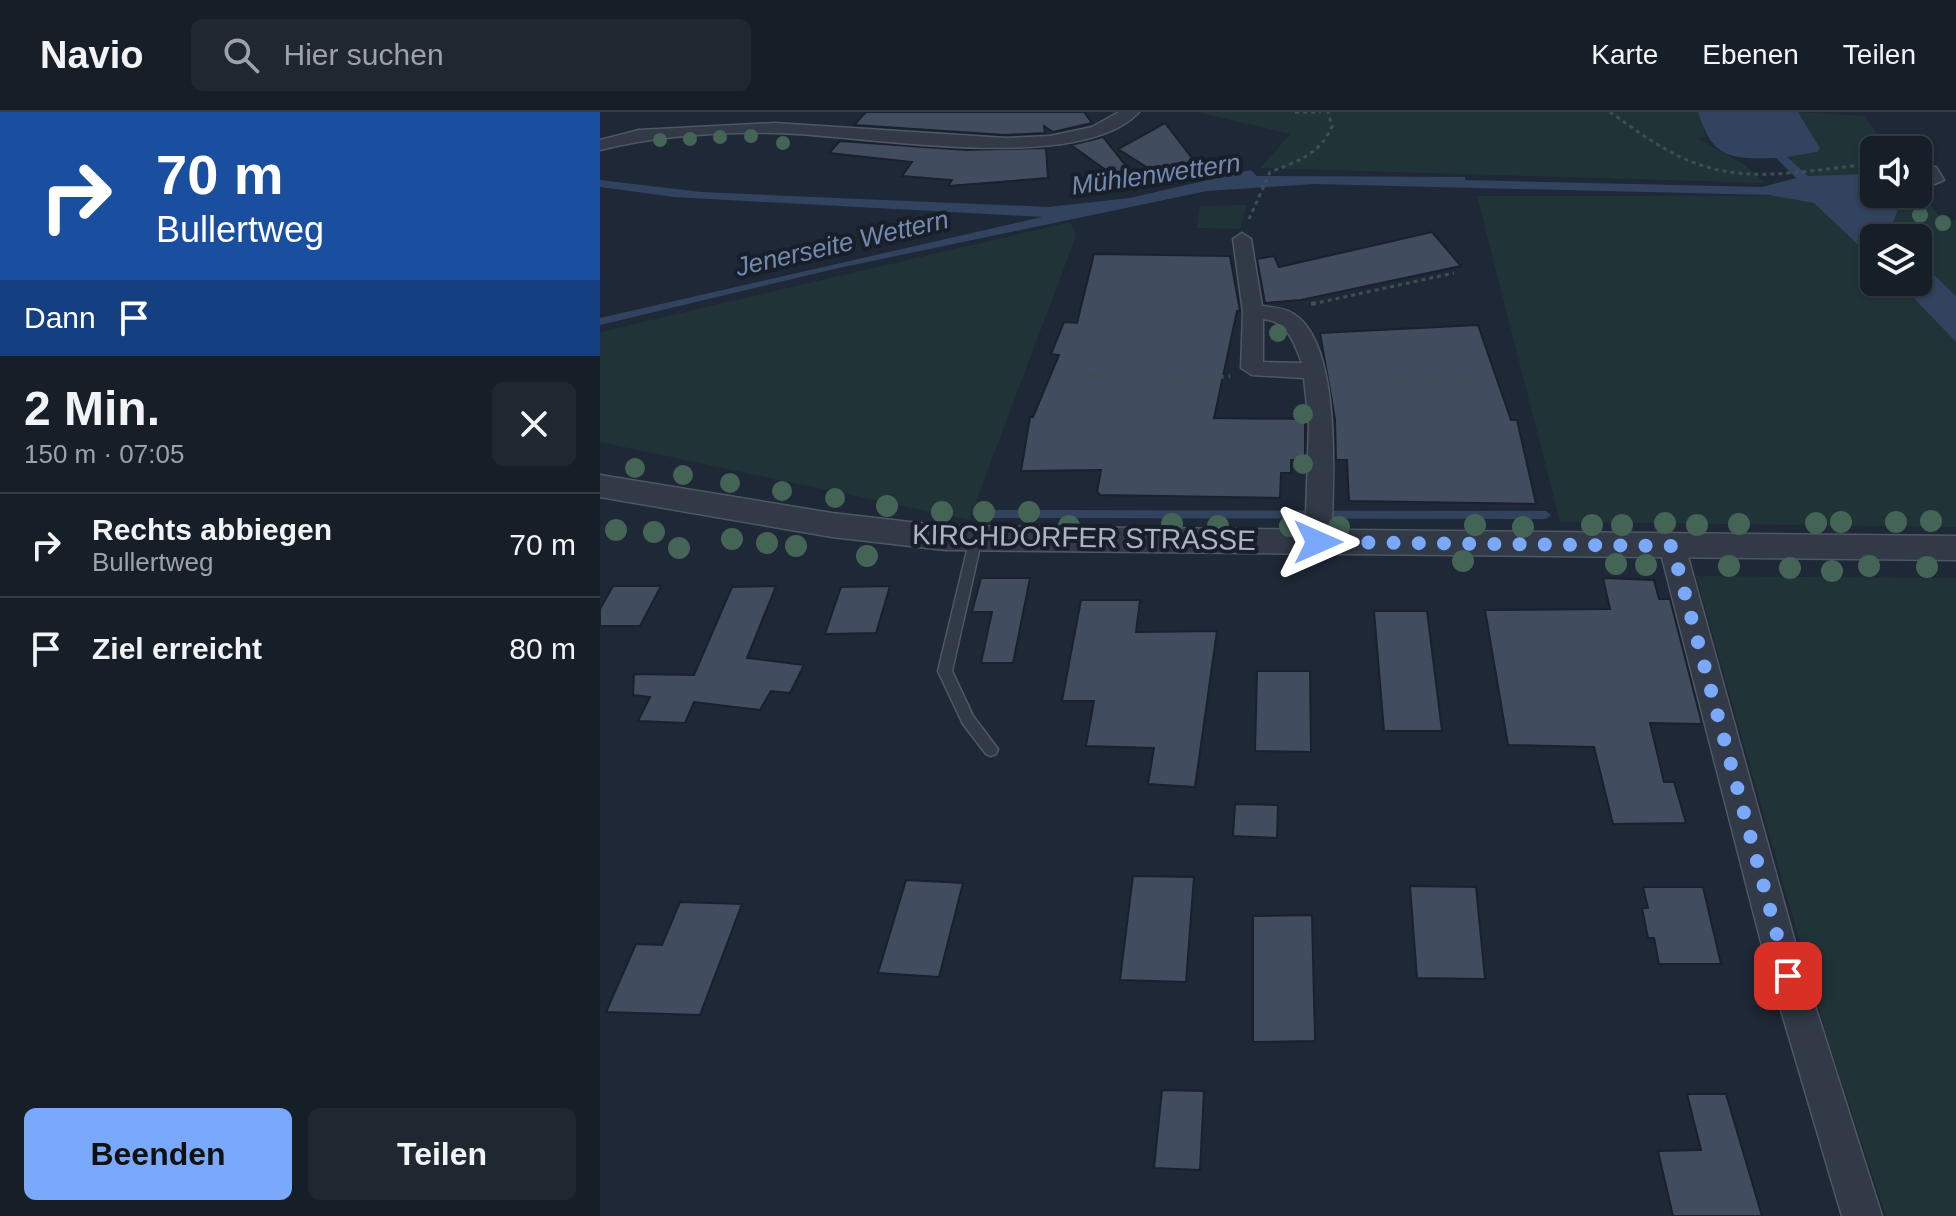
<!DOCTYPE html>
<html lang="de">
<meta charset="utf-8">
<style>
body{margin:0;font-family:Helvetica,sans-serif;background:#1f2730;color:#f1f3f6;height:100vh;display:flex;flex-direction:column;font-size:30px;white-space:nowrap}
*{box-sizing:border-box;margin:0}
p{font-size:26px;color:#9ea2a8}
.icon{flex:none;width:44px;height:44px;fill:none;stroke:currentColor;stroke-width:2;stroke-linecap:round;stroke-linejoin:round}
.map{position:relative;flex:1;overflow:hidden}
.sheet{display:flex;flex-direction:column;background:#161e28;width:600px}
.sheet>*{flex:none}
.top-card{background:#1a4fa0;color:#fff;overflow:hidden}
.tools{position:absolute;left:1260px;top:24px;display:grid;gap:16px}
.tools a{display:grid;place-items:center;width:72px;height:72px;border-radius:12px;background:#161e28;box-shadow:0 2px 6px #0004,0 0 0 2px #353c45;font-size:40px}
.pin{position:absolute;display:grid;place-items:center;width:68px;height:68px;color:#fff;margin:-34px;border-radius:16px;box-shadow:0 4px 12px #0006}
.me{position:absolute;width:88px;margin:-44px;rotate:90deg;stroke-linejoin:round;filter:drop-shadow(0 0 6px #0008)}
.turn{display:flex;align-items:center;gap:28px;height:168px;padding:0 24px;font-size:36px}
.turn .icon{width:104px;height:104px;stroke-width:2.5}
.turn b{display:block;font-size:56px;line-height:68px}
.then{display:flex;align-items:center;height:76px;padding:0 24px;background:#0003;gap:16px;font-size:30px}
.round{display:grid;place-items:center;flex:none;width:84px;height:84px;border-radius:12px;background:#1f2730}
.headline{display:flex;align-items:center;justify-content:space-between;height:136px;padding:0 24px}
h1{font-size:48px;font-weight:700;line-height:60px}
.cta{display:flex;gap:16px;margin-top:auto;padding:16px 24px}
.cta a{flex:1;height:92px;border-radius:12px;background:#7aa8fb;color:#111;font-size:32px;font-weight:700;line-height:92px;text-align:center}
.cta a+a{background:#1f2730;color:#f1f3f6}
ul{padding:0;list-style:none}
li{display:flex;align-items:center;gap:24px;height:104px;padding:0 24px;border-top:2px solid #353c45}
li div{flex:1}
li b{display:block;font-size:30px}
li em{font-style:normal}
header{display:flex;align-items:center;gap:48px;box-sizing:border-box;height:112px;padding:0 40px;background:#161e28;border-bottom:2px solid #353c45}
header strong{font-size:38px}
nav{display:flex;gap:44px;margin-inline-start:auto;font-size:28px}
.search{width:560px;height:72px;background:#1f2730;display:flex;align-items:center;gap:20px;box-sizing:border-box;padding:0 28px;border-radius:12px;color:#9ea2a8;font-size:30px}
main{display:flex;flex:1;min-height:0}
.map>svg:first-child{display:block}
.green{fill:#203437}
.water{fill:#31435e}
.lines{fill:none;stroke-linecap:round;stroke-linejoin:round}
.stream{fill:#31435e;fill-rule:evenodd}
.building{fill:#414d5f;stroke:#1a212d;stroke-width:2}
.service-casing{stroke:#4f5765;stroke-width:3}
.minor-casing{stroke:#4f5765;stroke-width:3}
.tertiary-casing{stroke:#4f5765;stroke-width:3}
.path-far1{stroke:#3b5052;stroke-width:3;stroke-dasharray:4 4;stroke-linecap:butt}
.path{stroke:#3b5052;stroke-width:4;stroke-dasharray:5 5;stroke-linecap:butt}
.service{fill:#323a47;fill-rule:evenodd}
.minor{fill:#323a47;fill-rule:evenodd}
.tertiary{fill:#323a47;fill-rule:evenodd}
.tree{fill:#446456}
.route{stroke:#7aa8fb;stroke-width:14;stroke-dasharray:0 25.2}
.labels{text-anchor:middle;stroke-width:8;stroke-linejoin:round;paint-order:stroke}
.far-water-label{font-size:26px;font-style:italic;fill:#738aae;stroke:#181f2b}
.street-label{font-size:28px;fill:#acb4c4;stroke:#181f2b}
</style>
<header>
<strong>Navio</strong>
<div class="search"><svg class="icon" aria-label="search" viewBox="0 0 24 24"><circle cx="10" cy="10" r="6"/><path d="M15 15l6 6"/></svg>Hier suchen</div>
<nav><a>Karte</a><a>Ebenen</a><a>Teilen</a></nav>
</header>
<main>
<section class="sheet">
<div class="top-card">
<div class="turn"><svg class="icon" aria-label="right" viewBox="0 0 24 24"><path d="M7 20v-9h11M14 6l5 5-5 5"/></svg><div><b>70 m</b>Bullertweg</div></div>
<div class="then">Dann<svg class="icon" aria-label="arrive" viewBox="0 0 24 24"><path d="M6 21V4h12l-3 4 3 4H6"/></svg></div>
</div>
<div class="headline"><div><h1>2 Min.</h1><p>150 m · 07:05</p></div><a class="round"><svg class="icon" aria-label="close" viewBox="0 0 24 24"><path d="M6 6l12 12M18 6L6 18"/></svg></a></div>
<ul>
<li><svg class="icon" aria-label="right" viewBox="0 0 24 24"><path d="M7 20v-9h11M14 6l5 5-5 5"/></svg><div><b>Rechts abbiegen</b><p>Bullertweg</p></div><em>70 m</em></li>
<li><svg class="icon" aria-label="arrive" viewBox="0 0 24 24"><path d="M6 21V4h12l-3 4 3 4H6"/></svg><div><b>Ziel erreicht</b></div><em>80 m</em></li>
</ul>
<div class="cta"><a>Beenden</a><a>Teilen</a></div>
</section>
<div class="map">
<svg width="1356" height="1104" viewBox="0 0 1356 1104">
<rect width="100%" height="100%" fill="#1e2836"/>
<path class="green" d="M598,0h500l8,25 -10,1 48,26 21,19 -505,-15 30,-34z
M1198,0l66,4 25,34h-15v27l-11,-3 -56,2 -21,-20 31,-4 3,-4z
M1318,76l28,37 10,-6v77l-38,-37v-21h-23l-7,-5 13,-30 -9,-9h26z
M877,84h308l29,7 60,57v22h24l58,60v185l-396,-5z
M647,93l-7,24 -43,-1 3,-22z
M470,110l6,14 -107,284 -369,-78v-110z
M1096,464l260,2v638h-70l-60,-182z"/>
<path class="water" d="M1098,0h100l22,36 -3,4 -30,5 21,19 55,-2 11,3v17h18l9,9 -12,29 6,6h-21v22l-60,-57 -45,-8 -455,-11 -107,7 -373,78 -234,56v-7l442,-101 -368,-20 -74,-10v-7l101,12 347,15 82,-9 121,-28 6,6 208,1v3l297,7 34,-9 -20,-20c-47,1 -63,1 -78,-46z
M1318,147l38,37v46l-58,-60h20z"/>
<g class="lines">
<path class="stream" d="M377,398l569,1 5,4 -5,4 -569,-1 -5,-4z"/>
</g>
<path class="building" d="M266,0h218l8,11 -39,9 -9,-6 1,7 -40,2 -151,-10z
M565,11l37,48 -30,12 -54,-34z
M503,25l38,48 -6,6 -64,-46z
M240,29l126,9 80,-2 2,30 -100,8 4,-6 -50,-4 10,-14 -83,-9z
M832,120l29,34 -160,34 -36,3 -8,-44 17,-3 5,11z
M494,142l136,2 10,55h-3l-23,107 91,1v41h-14v13h-10l-1,25 -180,-3 -3,-3 4,-22 -80,1 9,-54h3l26,-62 -8,-1 13,-32 13,1z
M878,213l33,95h6l19,84 -187,-3 -2,-41h-11l-1,-41 -15,-86z
M381,466h49l-17,85h-32l11,-51h-20z
M1003,466l51,2 5,19h11l32,125 -52,-1 14,59h10l12,41 -73,1 -19,-77 -86,-2 -23,-135 125,-1z
M13,474h48l-21,40h-40v-17z
M176,474l-29,72 57,7 -14,28 -19,-2 -11,19 -66,-8 -9,21 -47,-2 12,-24 -17,-2 1,-21 60,1 38,-88z
M290,474l-14,47 -51,1 16,-47z
M481,488h59l-4,32 81,-1 -22,156 -47,-3 6,-36 -68,-2 8,-45h-32z
M774,499h53l15,120h-58z
M657,559h53l1,81 -56,-1z
M635,692l43,1 -1,33 -44,-2z
M533,764l61,1 -8,105 -66,-2z
M306,768l57,3 -24,94 -61,-4z
M810,774l66,1 9,92 -68,-1z
M1043,775h60l18,77h-62l-5,-26h-6l-6,-30h6z
M80,790l62,2 -42,111 -94,-3 30,-68 26,1z
M712,803l3,126 -62,1v-126z
M562,978l42,1 -4,79 -46,-2z
M1087,982h39l36,122h-89l-15,-65 43,-1z"/>
<g class="lines">
<g class="service-casing">
<path id="service" d="M1330,55h6l8,13 -26,11v-6l17,-6 -6,-10z
M376,421l6,5 -30,133 21,45 25,33 -2,5 -5,2 -5,-2 -23,-30 -25,-53 32,-133z"/>
</g>
<g class="minor-casing">
<path id="minor" d="M519,0h20c-60,65 -279,22 -364,21 -58,-1 -119,3 -175,17v-10l39,-10 136,-7 230,15 45,-2 42,-9z
M642,121l9,6 11,67c10,1 22,2 30,7 52,29 41,177 39,229l-4,7h-18l-4,-7 4,-117 -5,-47 -52,-3 -11,-7 2,-56 -10,-73zM663,207c25,2 31,24 39,44l-39,-1z
M1072,424l9,3 4,7 111,400 86,270h-40l-80,-270 -103,-400 4,-7z"/>
</g>
<g class="tertiary-casing">
<path id="tertiary" d="M0,363l232,38 113,13 1011,10v24l-1011,-10 -113,-13 -232,-40z"/>
</g>
<path class="path-far1" d="M695,0h26
M1010,0c30,21 61,45 97,55 53,16 113,1 167,-3
M649,107l21,-47c26,-10 51,-18 62,-46l-4,-14
M509,185l115,-1
M712,192l142,-31"/>
<path class="path" d="M711,192l10,-2
M479,261l104,7 47,-4
M744,272l139,-4"/>
<use href="#service" class="service"/>
<use href="#minor" class="minor"/>
<use href="#tertiary" class="tertiary"/>
</g>
<g class="tree">
<circle cx="151" cy="24" r="7"/>
<circle cx="120" cy="25" r="7"/>
<circle cx="90" cy="27" r="7"/>
<circle cx="60" cy="28" r="7"/>
<circle cx="183" cy="31" r="7"/>
<circle cx="1320" cy="103" r="8"/>
<circle cx="1343" cy="111" r="8"/>
<circle cx="678" cy="221" r="9"/>
<circle cx="703" cy="302" r="10"/>
<circle cx="703" cy="352" r="10"/>
<circle cx="35" cy="356" r="10"/>
<circle cx="83" cy="363" r="10"/>
<circle cx="130" cy="371" r="10"/>
<circle cx="182" cy="379" r="10"/>
<circle cx="235" cy="386" r="10"/>
<circle cx="287" cy="394" r="11"/>
<circle cx="342" cy="400" r="11"/>
<circle cx="384" cy="400" r="11"/>
<circle cx="429" cy="400" r="11"/>
<circle cx="1331" cy="409" r="11"/>
<circle cx="1241" cy="410" r="11"/>
<circle cx="1296" cy="410" r="11"/>
<circle cx="1065" cy="411" r="11"/>
<circle cx="1216" cy="411" r="11"/>
<circle cx="572" cy="412" r="11"/>
<circle cx="1139" cy="412" r="11"/>
<circle cx="875" cy="413" r="11"/>
<circle cx="992" cy="413" r="11"/>
<circle cx="1022" cy="413" r="11"/>
<circle cx="1097" cy="413" r="11"/>
<circle cx="469" cy="414" r="11"/>
<circle cx="618" cy="414" r="11"/>
<circle cx="690" cy="414" r="11"/>
<circle cx="739" cy="415" r="11"/>
<circle cx="923" cy="415" r="11"/>
<circle cx="16" cy="418" r="11"/>
<circle cx="54" cy="420" r="11"/>
<circle cx="132" cy="427" r="11"/>
<circle cx="167" cy="431" r="11"/>
<circle cx="196" cy="434" r="11"/>
<circle cx="79" cy="436" r="11"/>
<circle cx="267" cy="444" r="11"/>
<circle cx="863" cy="449" r="11"/>
<circle cx="1016" cy="452" r="11"/>
<circle cx="1046" cy="453" r="11"/>
<circle cx="1129" cy="454" r="11"/>
<circle cx="1269" cy="454" r="11"/>
<circle cx="1327" cy="455" r="11"/>
<circle cx="1190" cy="456" r="11"/>
<circle cx="1232" cy="459" r="11"/>
</g>
<g class="lines">
<path class="route" d="M718,430l354,4 116,430"/>
</g>
<g class="labels">
<g class="far-water-label">
<text transform="translate(556 62) rotate(-8)" y="9">Mühlenwettern</text>
<text transform="translate(242 131) rotate(-13)" y="9">Jenerseite Wettern</text>
</g>
<g class="street-label">
<text transform="translate(484 425) rotate(1)" y="10">KIRCHDORFER STRASSE</text>
</g>
</g>
</svg>
<div class="tools">
<a><svg class="icon" aria-label="sound" viewBox="0 0 24 24"><path d="M4 9h4l5-4v14l-5-4H4zM17 9q2 3 0 6"/></svg></a>
<a><svg class="icon" aria-label="layers" viewBox="0 0 24 24"><path d="M12 4l9 5-9 5-9-5zM3 14l9 5 9-5"/></svg></a>
</div>
<div class="pin" style="left:1188px;top:864px;background:#d93025"><svg class="icon" aria-label="arrive" viewBox="0 0 24 24"><path d="M6 21V4h12l-3 4 3 4H6"/></svg></div>
<svg class="me" style="left:718px;top:430px" viewBox="-20 -20 40 40"><path d="M0-17L14 15 0 8-14 15z" fill="#7aa8fb" stroke="#fff" stroke-width="4"/></svg>
</div>
</main>
